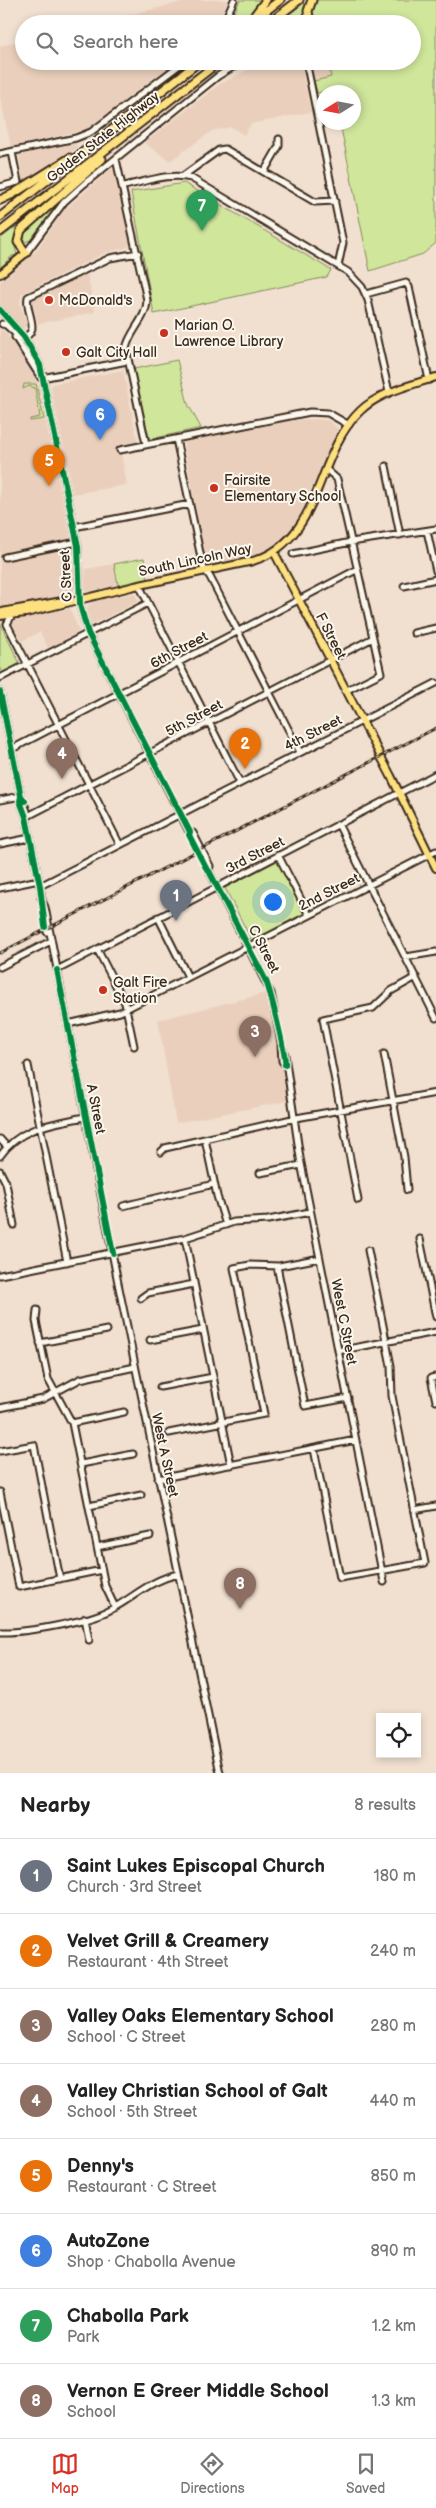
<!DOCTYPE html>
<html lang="en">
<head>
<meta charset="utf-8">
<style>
	body { margin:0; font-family:"Balsamiq Sans",sans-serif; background:#f2f2f2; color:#222 }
	.controls { position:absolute; right:15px; bottom:15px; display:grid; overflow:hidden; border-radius:0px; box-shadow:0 2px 8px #0003 }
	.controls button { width:45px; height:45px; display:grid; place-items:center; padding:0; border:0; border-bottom:1px solid #e0e0e0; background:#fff; color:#222; font:25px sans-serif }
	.compass { position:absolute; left:316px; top:85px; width:45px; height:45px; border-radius:50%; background:#fff; box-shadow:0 2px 8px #0003; rotate:259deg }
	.you { position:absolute; left:272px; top:901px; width:18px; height:18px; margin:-12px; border:4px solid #fff; border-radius:50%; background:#1a73e8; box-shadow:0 0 0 8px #1a73e833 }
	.badge { display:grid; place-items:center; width:32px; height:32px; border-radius:50%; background:#d93025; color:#fff; font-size:16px; font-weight:700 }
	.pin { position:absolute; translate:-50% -41px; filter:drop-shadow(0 1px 2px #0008) }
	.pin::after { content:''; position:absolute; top:26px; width:18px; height:15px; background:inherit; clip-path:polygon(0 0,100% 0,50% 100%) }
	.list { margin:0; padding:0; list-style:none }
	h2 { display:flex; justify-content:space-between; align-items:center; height:65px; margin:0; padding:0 20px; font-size:21px }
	h2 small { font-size:16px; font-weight:400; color:#767676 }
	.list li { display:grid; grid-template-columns:32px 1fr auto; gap:15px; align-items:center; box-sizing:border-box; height:75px; padding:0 20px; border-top:1px solid #e0e0e0 }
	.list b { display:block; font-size:19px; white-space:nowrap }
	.list p { margin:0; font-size:16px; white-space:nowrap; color:#767676 }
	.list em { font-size:16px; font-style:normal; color:#767676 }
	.icon { flex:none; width:28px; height:28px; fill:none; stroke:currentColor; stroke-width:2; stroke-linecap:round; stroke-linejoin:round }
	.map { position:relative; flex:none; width:436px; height:1773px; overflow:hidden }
	.search { position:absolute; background:#fff; box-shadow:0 2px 8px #0003; left:15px; right:15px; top:15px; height:55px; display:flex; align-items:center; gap:12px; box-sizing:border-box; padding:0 18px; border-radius:28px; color:#767676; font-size:19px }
	.sheet { height:665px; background:#fff }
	nav { display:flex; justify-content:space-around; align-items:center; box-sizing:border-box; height:70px; border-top:1px solid #e0e0e0; background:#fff; font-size:14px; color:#767676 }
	nav a { display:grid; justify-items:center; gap:2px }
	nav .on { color:#d93025 }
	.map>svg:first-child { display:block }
</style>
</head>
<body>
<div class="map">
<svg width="436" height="1773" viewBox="0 0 436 1773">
	<rect width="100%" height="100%" fill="#f1e0d0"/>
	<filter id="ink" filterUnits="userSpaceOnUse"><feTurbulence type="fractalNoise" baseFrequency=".02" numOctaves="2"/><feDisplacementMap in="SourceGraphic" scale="10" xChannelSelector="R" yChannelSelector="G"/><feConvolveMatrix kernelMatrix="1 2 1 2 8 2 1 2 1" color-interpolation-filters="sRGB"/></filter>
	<g filter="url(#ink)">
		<path fill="#ead0bc" d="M190 0H228L218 24H91Z
			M24 40V61H180L140 88 129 97V100L89 129 11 147 0 97V46Z
			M286 61H300L311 112 251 124 244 135 231 127 212 131 170 161 144 143 220 84 250 69Z
			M310 61H328L331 77 314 81Z
			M76 143 77 148 23 185 19 155Z
			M111 169 114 171 130 244 128 247 105 253 22 294 20 303 27 325 22 329 0 303V282L35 252 64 210Z
			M87 273 95 312 38 324 32 300Z
			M0 326 25 356 38 385 71 540 74 565V594L71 597 0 610Z
			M123 370 138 443 120 447 127 485 73 494 51 387 53 384Z
			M317 419 330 421 338 429 297 522 284 539 267 552 249 559 212 566 207 564 183 442 286 420Z
			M114 564 118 585 86 592 84 590 86 569Z
			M134 593 139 601 91 625 87 607 93 601Z
			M70 608 79 632 48 648 40 632 22 641 12 624 15 620Z
			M266 993 288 1101 176 1123 158 1020Z"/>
		<path fill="#cfe69b" stroke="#85885c" d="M240 0H262L256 9 239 24H229Z
			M317 0H436V243L423 254 370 271 340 123 354 122V92H334L333 90 317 93 314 81 331 77 328 61H412V24H313L312 14Z
			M304 3 307 7V24L285 23 282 20Z
			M184 183 331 270 327 277 154 314 131 192Z
			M70 192 31 240 24 242 23 234Z
			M17 226 18 229 14 243 17 255 12 256 0 268V239Z
			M177 360 188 404 201 428 151 439 149 438 134 369Z
			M24 384H36L44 419 30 421V419L40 417 35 388 29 386 23 389Z
			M144 558 148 579 118 585 114 564Z
			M0 623 20 664 1 673 0 668Z
			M277 861 304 913 252 941 225 888Z"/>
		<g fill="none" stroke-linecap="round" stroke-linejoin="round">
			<g stroke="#3b2a1e" stroke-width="9">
				<path id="minor" d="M223 24 234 0
					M306 61 343 243 338 266
					M0 154 76 138 91 132 185 61
					M116 159 147 300C147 319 129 331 126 349L146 444
					M264 172 279 146V139
					M183 176 219 150 225 149 315 202 335 201
					M124 186C145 182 170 172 191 178L348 272 362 287 368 300 389 392
					M0 187 18 182 12 152
					M26 253 64 202 84 184 218 76 233 67 251 61
					M366 294 406 283 409 287 429 380
					M0 310 24 337 40 365 78 546 80 605 88 633 271 993 281 1043 285 1055 300 1158 384 1582
					M2 324 6 325 20 338C44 334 24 311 28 297L110 258 138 253
					M15 337 41 378
					M42 378 127 361
					M176 439 203 567 210 577 300 752
					M120 450 310 412 328 413 349 425
					M386 466 400 535
					M327 470 337 479 381 673 345 691
					M74 527 190 504
					M427 531 436 571
					M293 554 351 542 436 529
					M5 557 77 542
					M139 585 240 783
					M404 586 436 579
					M12 615 7 624 120 845
					M414 633 436 628
					M0 678 148 603
					M0 692 21 796 27 811 26 817
					M12 749 358 569
					M21 796 20 801 26 817 40 886 47 932
					M0 800 21 796
					M26 817 373 638
					M338 824 436 1018
					M190 832 193 833 210 866 209 871
					M0 844 30 838
					M278 855 309 915
					M40 886 436 683
					M0 888 39 880
					M41 898 45 907 118 1283 220 1773
					M158 917 188 977
					M97 949 125 1003 134 1046
					M406 957 436 952
					M0 967 51 941
					M57 970 436 774
					M68 1024 120 1012 436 851
					M281 1045 282 1061 285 1065
					M384 1054 404 1157 407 1190
					M28 1065 67 1262
					M0 1139 7 1147
					M205 1139 217 1196 226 1225
					M161 1152 165 1148 296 1118 436 1093
					M0 1156C21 1126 52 1124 85 1117
					M0 1171 6 1183 14 1225
					M260 1173 301 1165
					M358 1200 323 1019 373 1008 391 991 416 977
					M123 1206 214 1184
					M185 1238 231 1465
					M420 1239 436 1317
					M277 1266 305 1406 348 1398
					M0 1275 185 1238 234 1222 268 1220 310 1212
					M141 1298 148 1293 194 1284
					M37 1310 36 1321 48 1379 72 1423 105 1586 115 1607
					M150 1340 203 1330
					M40 1343 107 1330
					M338 1351 436 1332
					M436 1377 431 1378 436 1401
					M160 1387 213 1377
					M0 1408 43 1399 80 1379 135 1367
					M72 1423 124 1412
					M169 1433 264 1414 234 1268 250 1265 279 1266 320 1258
					M314 1449 340 1578 425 1563 392 1396 391 1366 368 1250
					M0 1451 34 1445 60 1579
					M81 1464 133 1454
					M158 1479 356 1440
					M0 1492 19 1587 102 1570
					M89 1506 141 1495
					M414 1510 436 1506
					M97 1547 150 1536
					M85 1618 89 1640
					M0 1632C25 1633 87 1622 110 1610 135 1597 148 1581 178 1574"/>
			</g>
			<g stroke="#3b2a1e" stroke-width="10">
				<path id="major" d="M0 274 26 253
					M274 552 391 776 436 868
					M2 612 68 600
					M0 616 26 613 135 586 253 561C323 539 314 456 360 411 381 391 410 386 436 377"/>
			</g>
			<g stroke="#3b2a1e" stroke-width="11">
				<path id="highway" d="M254 16 266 0
					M249 24 280 0
					M268 24 299 0
					M310 24 308 11 312 0
					M0 200 13 194 70 158
					M0 217 200 61
					M0 232 220 61
					M26 253 18 242 21 230 102 159"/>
			</g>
			<use href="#minor" stroke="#fbf7ec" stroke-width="5"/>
			<use href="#major" stroke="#fde080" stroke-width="6"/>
			<use href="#highway" stroke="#fde080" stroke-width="7"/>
			<g stroke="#3b2a1e" stroke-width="3">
				<path id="rail" d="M0 953 436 728"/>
			</g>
			<use href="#rail" stroke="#fbf7ec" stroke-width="1" stroke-dasharray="4" stroke-linecap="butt"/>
			<g stroke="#fbf7ec" stroke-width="9">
				<path id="cycleway" d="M0 310 24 337 40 365 78 546 80 605 88 633 190 832 189 835 206 868 209 871 266 981C270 990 287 1059 285 1065
					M0 692 21 796 25 801
					M21 796 20 801 26 817 40 886 45 927
					M57 970 113 1253"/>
			</g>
			<use href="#cycleway" stroke="#00873e" stroke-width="6"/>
		</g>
	</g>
	<g fill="#c8321e" stroke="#fbf7ec" stroke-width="2">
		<circle cx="49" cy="300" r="5"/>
		<circle cx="164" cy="333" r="5"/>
		<circle cx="66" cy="352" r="5"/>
		<circle cx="214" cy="488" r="5"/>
		<circle cx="103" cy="990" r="5"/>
	</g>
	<g text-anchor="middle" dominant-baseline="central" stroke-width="4" stroke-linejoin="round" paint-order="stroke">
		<g font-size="14" fill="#3b2a1e" stroke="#fbf7ec">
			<text transform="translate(103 137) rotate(-38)">Golden State Highway</text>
			<text transform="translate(195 560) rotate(-12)">South Lincoln Way</text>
			<text transform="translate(66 576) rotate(-93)">C Street</text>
			<text transform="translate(331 636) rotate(63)">F Street</text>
			<text transform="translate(179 650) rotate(-28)">6th Street</text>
			<text transform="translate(194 718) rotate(-28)">5th Street</text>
			<text transform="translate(313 733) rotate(-27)">4th Street</text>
			<text transform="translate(255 855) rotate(-27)">3rd Street</text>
			<text transform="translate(329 892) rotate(-27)">2nd Street</text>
			<text transform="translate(264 949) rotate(63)">C Street</text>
			<text transform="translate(96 1109) rotate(79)">A Street</text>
			<text transform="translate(344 1322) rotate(79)">West C Street</text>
			<text transform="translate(165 1455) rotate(78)">West A Street</text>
		</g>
		<g font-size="14" fill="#3b2a1e" stroke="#fbf7ec" text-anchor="start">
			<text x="59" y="300">McDonald's</text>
			<text x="174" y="325">Marian O.<tspan x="174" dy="16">Lawrence Library</tspan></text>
			<text x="76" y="352">Galt City Hall</text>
			<text x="224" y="480">Fairsite<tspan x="224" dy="16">Elementary School</tspan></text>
			<text x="113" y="982">Galt Fire<tspan x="113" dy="16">Station</tspan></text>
		</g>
	</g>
</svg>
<div class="controls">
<button><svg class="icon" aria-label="locate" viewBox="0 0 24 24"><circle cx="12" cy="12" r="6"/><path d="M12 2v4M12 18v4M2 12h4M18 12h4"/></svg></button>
</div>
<svg class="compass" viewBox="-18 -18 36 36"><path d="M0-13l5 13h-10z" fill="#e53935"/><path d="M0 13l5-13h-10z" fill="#767676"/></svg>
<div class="you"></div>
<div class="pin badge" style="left:176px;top:921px;background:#6b7280">1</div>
<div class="pin badge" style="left:245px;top:769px;background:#e8710a">2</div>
<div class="pin badge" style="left:255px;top:1057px;background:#8d6e63">3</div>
<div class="pin badge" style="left:62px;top:779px;background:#8d6e63">4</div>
<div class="pin badge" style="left:49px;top:486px;background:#e8710a">5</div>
<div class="pin badge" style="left:100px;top:440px;background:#3f7fe0">6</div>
<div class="pin badge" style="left:202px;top:231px;background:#2e9e5b">7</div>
<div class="pin badge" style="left:240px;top:1609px;background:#8d6e63">8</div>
<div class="search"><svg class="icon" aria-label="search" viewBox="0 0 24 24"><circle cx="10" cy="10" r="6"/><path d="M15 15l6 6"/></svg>Search here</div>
</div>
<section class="sheet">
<h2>Nearby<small>8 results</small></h2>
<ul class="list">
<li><span class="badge" style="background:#6b7280">1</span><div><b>Saint Lukes Episcopal Church</b><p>Church · 3rd Street</p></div><em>180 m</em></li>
<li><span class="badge" style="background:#e8710a">2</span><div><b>Velvet Grill &amp; Creamery</b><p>Restaurant · 4th Street</p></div><em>240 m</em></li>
<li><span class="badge" style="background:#8d6e63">3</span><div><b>Valley Oaks Elementary School</b><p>School · C Street</p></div><em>280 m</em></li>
<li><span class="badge" style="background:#8d6e63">4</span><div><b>Valley Christian School of Galt</b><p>School · 5th Street</p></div><em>440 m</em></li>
<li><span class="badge" style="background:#e8710a">5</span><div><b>Denny's</b><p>Restaurant · C Street</p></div><em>850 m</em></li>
<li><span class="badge" style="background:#3f7fe0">6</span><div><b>AutoZone</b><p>Shop · Chabolla Avenue</p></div><em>890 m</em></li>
<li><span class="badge" style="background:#2e9e5b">7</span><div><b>Chabolla Park</b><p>Park</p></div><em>1.2 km</em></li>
<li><span class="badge" style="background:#8d6e63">8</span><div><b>Vernon E Greer Middle School</b><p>School</p></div><em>1.3 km</em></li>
</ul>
</section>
<nav>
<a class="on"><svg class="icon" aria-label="map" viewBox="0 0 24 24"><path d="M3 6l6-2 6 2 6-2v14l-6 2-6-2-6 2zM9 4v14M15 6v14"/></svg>Map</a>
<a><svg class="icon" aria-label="directions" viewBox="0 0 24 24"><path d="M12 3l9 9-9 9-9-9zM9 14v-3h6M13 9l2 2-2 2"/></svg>Directions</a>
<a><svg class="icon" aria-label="saved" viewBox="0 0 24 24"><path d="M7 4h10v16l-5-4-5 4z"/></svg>Saved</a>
</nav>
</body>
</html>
